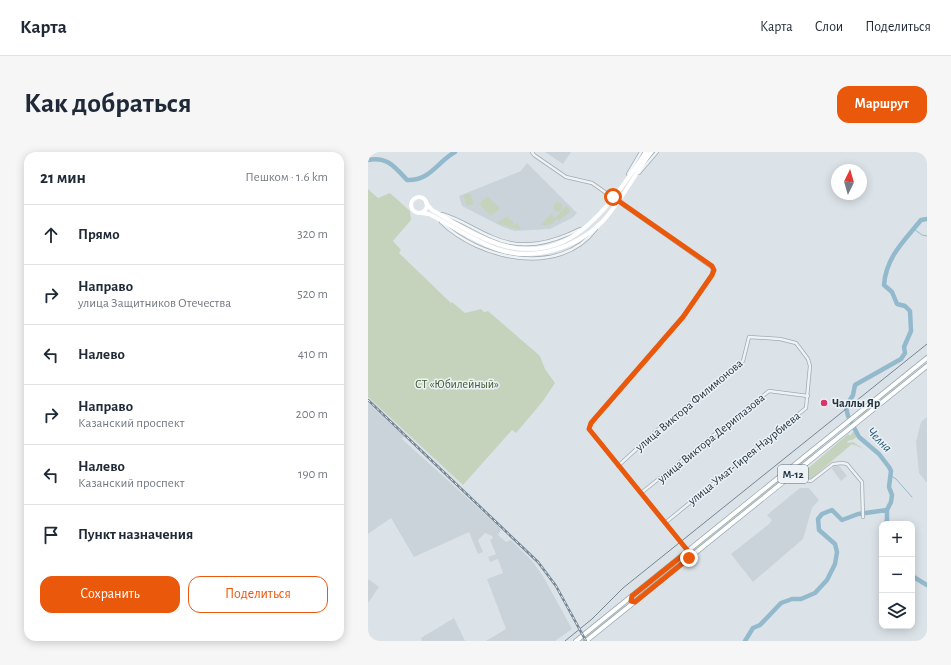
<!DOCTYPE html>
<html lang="ru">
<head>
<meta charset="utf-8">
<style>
	body { margin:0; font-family:"Alegreya Sans",sans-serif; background:#f6f6f7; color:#1f2937 }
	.controls { position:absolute; right:12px; bottom:12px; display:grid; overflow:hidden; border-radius:8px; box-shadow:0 2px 10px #0003 }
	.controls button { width:36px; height:36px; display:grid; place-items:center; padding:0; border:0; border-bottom:1px solid #e0e1e3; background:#fff; color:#1f2937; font:20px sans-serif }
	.compass { position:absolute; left:463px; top:12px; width:36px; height:36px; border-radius:50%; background:#fff; box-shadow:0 2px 10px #0003; rotate:5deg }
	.stop { position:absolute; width:12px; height:12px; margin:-9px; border:3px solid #ea580c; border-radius:50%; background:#fff }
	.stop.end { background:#ea580c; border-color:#fff; box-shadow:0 1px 4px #0008 }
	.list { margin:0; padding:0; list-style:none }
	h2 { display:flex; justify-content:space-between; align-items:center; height:52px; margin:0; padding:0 16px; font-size:17px }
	h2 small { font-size:13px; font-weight:400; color:#747a83 }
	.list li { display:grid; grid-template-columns:26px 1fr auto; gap:12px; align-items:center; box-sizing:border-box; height:60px; padding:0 16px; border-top:1px solid #e0e1e3 }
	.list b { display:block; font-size:15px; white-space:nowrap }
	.list p { margin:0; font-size:13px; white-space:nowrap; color:#747a83 }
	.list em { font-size:13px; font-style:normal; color:#747a83 }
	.actions { display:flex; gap:8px; padding:12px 16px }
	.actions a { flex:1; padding:9px 0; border:1px solid #ea580c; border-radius:12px; text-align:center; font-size:14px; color:#ea580c }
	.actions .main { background:#ea580c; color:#fff }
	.icon { flex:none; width:22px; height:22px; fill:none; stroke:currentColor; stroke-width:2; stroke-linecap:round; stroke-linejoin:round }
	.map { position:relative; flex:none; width:559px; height:489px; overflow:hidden; border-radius:12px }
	header { display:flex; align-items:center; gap:24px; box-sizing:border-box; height:56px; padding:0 20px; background:#fff; border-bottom:1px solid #e0e1e3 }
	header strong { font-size:19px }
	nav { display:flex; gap:22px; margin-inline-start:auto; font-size:14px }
	.intro { display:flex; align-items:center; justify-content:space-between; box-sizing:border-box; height:96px; padding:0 24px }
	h1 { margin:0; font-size:28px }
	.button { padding:10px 18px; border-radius:12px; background:#ea580c; color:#fff; font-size:14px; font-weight:700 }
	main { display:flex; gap:24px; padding:0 24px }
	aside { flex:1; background:#fff; border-radius:12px; box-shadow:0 2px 10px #0003 }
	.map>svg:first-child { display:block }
</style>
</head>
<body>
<header>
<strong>Карта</strong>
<nav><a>Карта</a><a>Слои</a><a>Поделиться</a></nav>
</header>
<div class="intro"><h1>Как добраться</h1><a class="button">Маршрут</a></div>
<main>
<aside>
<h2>21 мин<small>Пешком · 1.6 km</small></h2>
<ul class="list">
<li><svg class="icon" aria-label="ahead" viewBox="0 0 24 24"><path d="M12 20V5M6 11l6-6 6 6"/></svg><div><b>Прямо</b></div><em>320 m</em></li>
<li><svg class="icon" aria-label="right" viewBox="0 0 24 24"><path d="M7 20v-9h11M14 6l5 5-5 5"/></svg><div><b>Направо</b><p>улица Защитников Отечества</p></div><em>520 m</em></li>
<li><svg class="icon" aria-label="left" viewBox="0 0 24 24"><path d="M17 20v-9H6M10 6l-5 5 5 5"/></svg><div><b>Налево</b></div><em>410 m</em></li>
<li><svg class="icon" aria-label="right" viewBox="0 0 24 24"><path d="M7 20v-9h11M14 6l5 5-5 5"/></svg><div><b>Направо</b><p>Казанский проспект</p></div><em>200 m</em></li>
<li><svg class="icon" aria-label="left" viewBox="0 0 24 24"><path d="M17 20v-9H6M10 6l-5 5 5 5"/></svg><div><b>Налево</b><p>Казанский проспект</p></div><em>190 m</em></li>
<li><svg class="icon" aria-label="arrive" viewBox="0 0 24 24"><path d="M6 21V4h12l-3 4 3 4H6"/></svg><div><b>Пункт назначения</b></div></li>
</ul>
<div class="actions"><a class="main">Сохранить</a><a>Поделиться</a></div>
</aside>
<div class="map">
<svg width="559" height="489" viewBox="0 0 559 489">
	<rect width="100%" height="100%" fill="#dce3e8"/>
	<path fill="#cad3da" d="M177 0H203L195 12Z
		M159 11 209 61 204 66 182 77 146 79 135 75 94 54 91 44 153 19Z
		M0 251 36 284 34 287 128 372 133 378 130 383 138 390 143 388 164 409 175 424 204 477 187 489H118L138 477 119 427 135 421 130 407 122 410 120 405 128 402 122 388 125 386 124 384 117 381 110 388 115 400 110 402 101 380 46 405 23 366 0 382Z
		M559 265V331L551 321 548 290 553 270Z
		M466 314H471L479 324 473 329 464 317Z
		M432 336H441L451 348 444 356 435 387 385 430 363 402 401 372 404 368 399 363Z
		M0 427 11 435 0 451Z
		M86 466 97 489H54L53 486Z"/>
	<path fill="#c6d3bc" d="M0 37 10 46 22 41 42 59 43 68 25 89 33 98 31 101 83 151 84 150 97 161 113 157 116 160 120 159 172 204 177 217 187 231 175 249 148 281 144 278 95 333 0 245Z
		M102 41 106 52 99 54 95 43Z
		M119 44 132 56 123 64 111 52Z
		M185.5 55a4.5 4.5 0 1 1 9 0a4.5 4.5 0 1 1-9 0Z
		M198 54 203 59 191 69 189 67 184 72 176 74 173 72 183 62 187 66Z
		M139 64 146 71 144 74 149 71 153 76 151 78 129 71Z
		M559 209 492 265 491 264Z
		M486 279 489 284 486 287 480 289 479 291 485 290 496 297 484 292 444 326 438 328 430 325 480 282 482 284Z
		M462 287 443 304 264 449 277 437Z
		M257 453 258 454 215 489H212Z"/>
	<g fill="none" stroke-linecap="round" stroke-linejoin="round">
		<path stroke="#93b9cd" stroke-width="1" d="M546 77 554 83 559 84
			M522 323 528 327 544 345"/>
		<path stroke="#93b9cd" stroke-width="4.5" d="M0 8C19 4 27 15 39 28 62 29 69 10 87 0
			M517 372 519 368V358
			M544 424 559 433
			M377 489 385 476 392 473 413 451 424 447H433L447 441 459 428 467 412 469 400 467 392 451 378 450 367 454 362 464 358 474 368 490 362 519 358 523 350 524 343 521 335 523 319 521 315 511 302 491 285 480 264 478 255 485 243 487 233 533 207 537 201 536 195 543 179 542 159 537 154 529 152 524 140 516 133C518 105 536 89 553 68L559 67"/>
		<g stroke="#a1abb2" stroke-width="4">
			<path id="minor" d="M164 0 166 3 198 25 224 31 345 116 344 123 315 165 223 271 221 277 320 399
				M271 21 289 0
				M260 22 273 0
				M74 62C92 67 107 78 124 85 154 99 184 91 212 77
				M73 70C111 107 191 126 228 77
				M250 314 287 280 375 209 381 185 412 187 428 191 440 207 442 214 438 256 297 371
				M421 325 443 329 465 312 474 311 479 312 494 330 495 365
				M273 341 401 239 440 244"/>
		</g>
		<g stroke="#9aaab5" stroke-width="5.5">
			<path id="primary" d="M208 489 559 206
				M218 489 559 214"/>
		</g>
		<use href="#minor" stroke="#eff3f6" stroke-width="2.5"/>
		<path stroke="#fff" stroke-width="4" d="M43 53a8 8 0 1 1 16 0a8 8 0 1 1-16 0Z
			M58 51 64 58C87 71 111 87 137 94 207 112 244 49 278 0
			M53 61 61 62C85 74 107 90 132 98 167 109 208 96 234 70 253 50 266 23 283 0"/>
		<use href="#primary" stroke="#fff" stroke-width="4"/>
		<path stroke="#748593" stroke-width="1" d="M197 489 224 467 255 436 559 192"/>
		<g stroke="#748593" stroke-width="2.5">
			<path id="rail" d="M0 248 170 410 188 434 218 489"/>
		</g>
		<use href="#rail" stroke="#ecf2f6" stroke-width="1" stroke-dasharray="3" stroke-linecap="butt"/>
	</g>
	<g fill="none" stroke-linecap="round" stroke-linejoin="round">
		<path stroke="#ea580c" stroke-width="5" d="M245 45 344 114 346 118 344 123 315 165 223 271 221 277 320 399 264 444 263 449 267 450 321 406"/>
	</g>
	<circle fill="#dc3269" stroke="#ecf2f6" stroke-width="1.5" cx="456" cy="251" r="4"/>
	<g text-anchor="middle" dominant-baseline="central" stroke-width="3" stroke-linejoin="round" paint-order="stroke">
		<rect fill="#ecf2f6" stroke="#606c77" stroke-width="1" x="410" y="313" width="30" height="18" rx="3"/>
		<g font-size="11" font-weight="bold" fill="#243340">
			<text x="425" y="322">М-12</text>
		</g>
		<g font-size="12" fill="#405d30" stroke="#ecf2f6">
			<text x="89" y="232">СТ «Юбилейный»</text>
		</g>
		<g font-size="12" font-weight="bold" fill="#243340" stroke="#ecf2f6" text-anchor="start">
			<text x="464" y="251">Чаллы Яр</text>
		</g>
		<g font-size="12" fill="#243340" stroke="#ecf2f6">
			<text transform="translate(321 253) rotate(-40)">улица Виктора Филимонова</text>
			<text transform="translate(343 286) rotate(-39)">улица Виктора Дериглазова</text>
			<text transform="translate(376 306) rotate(-39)">улица Умат-Гирея Наурбиева</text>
		</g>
		<g font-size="13" font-style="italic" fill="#2a5b78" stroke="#ecf2f6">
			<text transform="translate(511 288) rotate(46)">Челна</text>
		</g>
	</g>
</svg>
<div class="controls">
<button>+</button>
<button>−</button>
<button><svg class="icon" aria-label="layers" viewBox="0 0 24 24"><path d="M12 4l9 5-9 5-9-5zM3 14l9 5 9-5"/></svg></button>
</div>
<svg class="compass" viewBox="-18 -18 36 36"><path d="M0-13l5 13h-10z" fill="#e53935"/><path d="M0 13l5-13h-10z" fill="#747a83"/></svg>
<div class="stop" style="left:245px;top:45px"></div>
<div class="stop end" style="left:321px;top:406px"></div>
</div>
</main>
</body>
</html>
